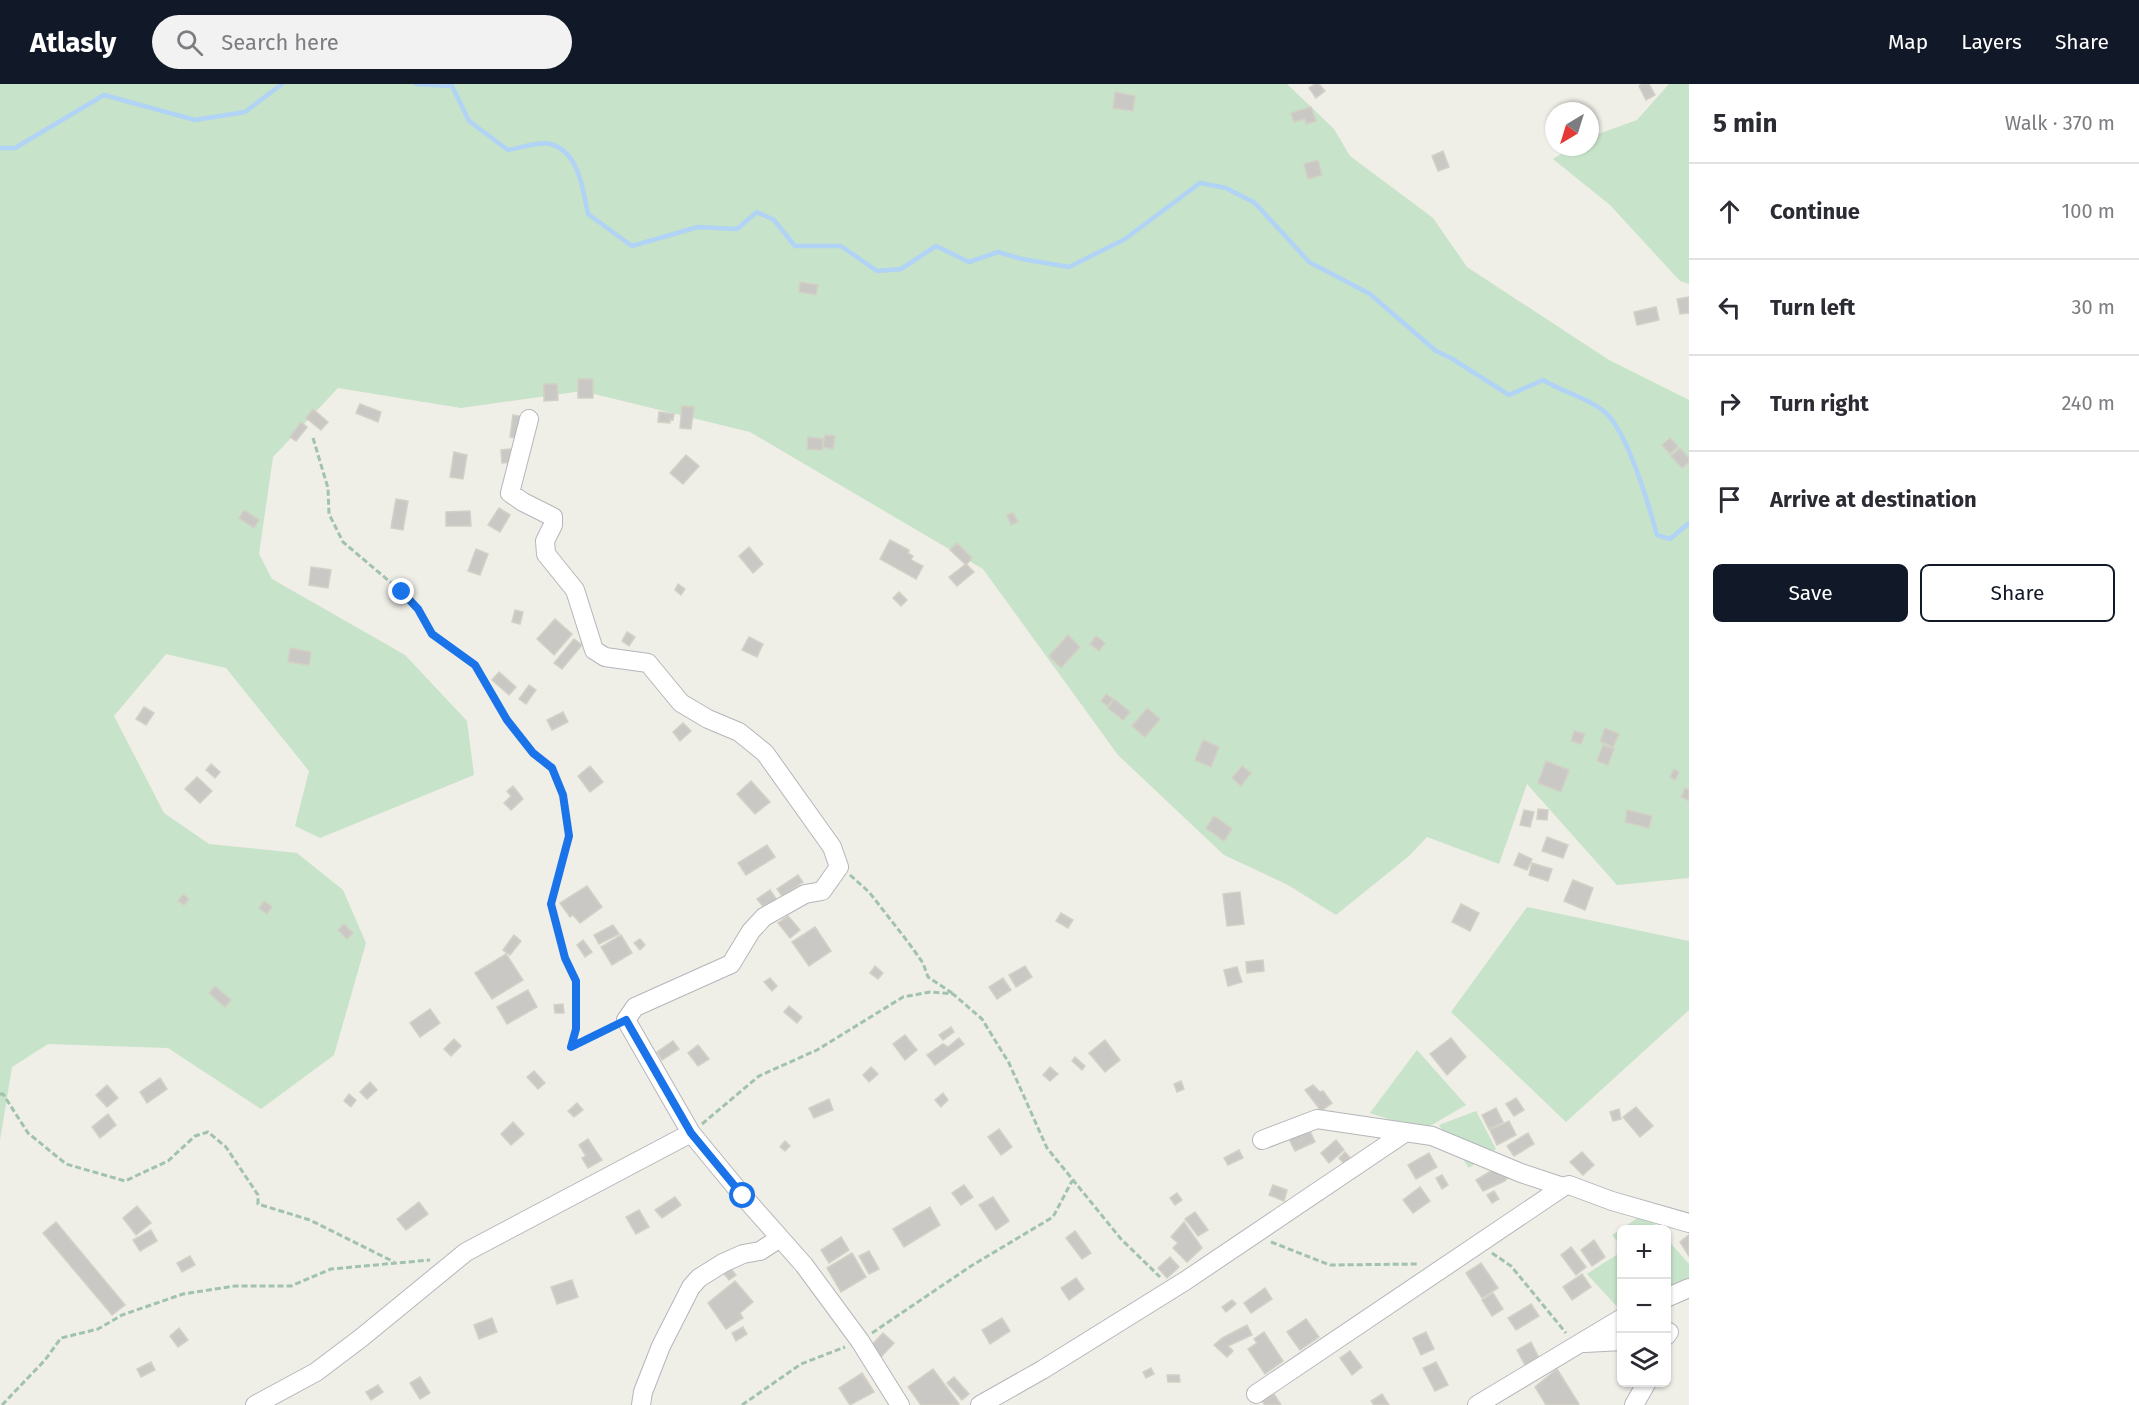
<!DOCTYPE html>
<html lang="en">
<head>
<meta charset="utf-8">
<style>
	body { margin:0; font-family:"Fira Sans",sans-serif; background:#f2f2f3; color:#2b2b33 }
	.controls { position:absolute; right:18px; bottom:18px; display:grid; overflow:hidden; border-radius:9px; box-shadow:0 2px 4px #0004 }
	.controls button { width:54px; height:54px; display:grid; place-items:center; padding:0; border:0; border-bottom:2px solid #e1e1e2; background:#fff; color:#2b2b33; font:30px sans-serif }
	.compass { position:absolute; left:1545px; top:18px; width:54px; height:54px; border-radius:50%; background:#fff; box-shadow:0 2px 4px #0004; rotate:218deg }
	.stop { position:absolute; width:18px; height:18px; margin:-14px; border:4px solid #1a73e8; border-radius:50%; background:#fff }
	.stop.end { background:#1a73e8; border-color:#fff; box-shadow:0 2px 6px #0008 }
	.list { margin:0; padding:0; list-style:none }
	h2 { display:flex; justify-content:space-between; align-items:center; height:78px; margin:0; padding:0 24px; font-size:26px }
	h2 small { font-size:20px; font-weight:400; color:#7c7c81 }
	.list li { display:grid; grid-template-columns:39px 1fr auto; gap:18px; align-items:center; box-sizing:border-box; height:96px; padding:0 24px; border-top:2px solid #e1e1e2 }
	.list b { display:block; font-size:22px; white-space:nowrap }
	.list em { font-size:20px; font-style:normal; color:#7c7c81 }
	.actions { display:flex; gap:12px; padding:18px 24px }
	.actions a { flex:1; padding:14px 0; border:2px solid #111827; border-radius:9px; text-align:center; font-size:21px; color:#111827 }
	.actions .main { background:#111827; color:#fff }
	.icon { flex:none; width:33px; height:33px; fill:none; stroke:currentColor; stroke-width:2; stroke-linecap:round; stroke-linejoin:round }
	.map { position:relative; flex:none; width:1689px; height:1321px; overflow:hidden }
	header { display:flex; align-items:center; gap:36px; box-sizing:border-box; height:84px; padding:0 30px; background:#111827; color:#fff }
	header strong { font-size:28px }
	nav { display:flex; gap:33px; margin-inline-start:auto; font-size:21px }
	.search { width:420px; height:54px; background:#f2f2f3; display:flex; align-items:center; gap:15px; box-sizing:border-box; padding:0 21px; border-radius:33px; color:#7c7c81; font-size:22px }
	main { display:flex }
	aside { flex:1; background:#fff }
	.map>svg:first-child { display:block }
</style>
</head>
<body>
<header>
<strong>Atlasly</strong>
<div class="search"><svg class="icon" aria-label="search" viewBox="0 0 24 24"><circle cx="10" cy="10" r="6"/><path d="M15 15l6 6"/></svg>Search here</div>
<nav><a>Map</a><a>Layers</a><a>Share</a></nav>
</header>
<main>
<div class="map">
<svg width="1689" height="1321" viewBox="0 0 1689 1321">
	<rect width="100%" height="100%" fill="#efeee7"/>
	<path fill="#c7e3c9" d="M0 0H1287L1334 45 1350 72 1433 134 1467 183 1609 276 1689 316V794L1617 801 1527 700 1499 780 1427 753 1409 772 1336 831 1288 801 1224 771 1118 671 983 485 750 348 582 307 461 324 338 304 273 373 259 470 272 495 405 571 467 637 474 691 320 754 295 742 309 687 226 584 166 570 114 632 164 729 209 760 297 769 343 806 366 859 334 971 261 1025 168 964 48 960 12 983 0 1056Z
		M1669 0H1689V200L1680 197 1610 121 1553 75 1572 63H1590V53L1637 36Z
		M1527 823 1689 857V926L1566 1038 1451 928Z
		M1417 966 1466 1021 1423 1046 1370 1029Z
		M1476 1027 1496 1065 1469 1084 1439 1041Z
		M1645 1129 1659 1145 1622 1146 1621 1162 1612 1151Z
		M1666 1154 1689 1180V1200L1666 1210Z
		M1621 1168V1227L1587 1190Z"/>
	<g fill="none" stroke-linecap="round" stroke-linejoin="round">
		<path stroke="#b1d3f5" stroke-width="4.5" d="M416 0 452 2 469 37 508 66C520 64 539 57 550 60 579 67 583 106 588 130L632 162 698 143 737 145 757 128 774 136 795 162H841L877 187 901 185 936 162 969 178 998 168 1022 175 1069 183 1125 155 1200 99 1226 104 1255 119 1309 178 1370 210 1436 267 1451 274 1509 311 1543 296C1561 307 1584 313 1601 325 1626 341 1649 422 1657 451L1670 455 1689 439
			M0 64H15L104 11 195 36 245 28 282 0"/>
	</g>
	<path fill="#cac8c4" stroke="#d3d0c6" stroke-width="1.5" d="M1315 0H1319L1325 7 1316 14 1309 4Z
		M1642 0H1649L1655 11 1646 16 1639 2Z
		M1115 8 1135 12 1133 27 1113 24Z
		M1311 23 1316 37 1306 40 1305 35 1294 38 1291 29Z
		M1443 67 1449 83 1438 87 1432 72Z
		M1318 76 1322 91 1308 95 1304 80Z
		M800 198 818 201 816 211 799 208Z
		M1689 213V229L1680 230 1677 215Z
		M1656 223 1659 236 1637 241 1634 228Z
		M578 295H593V314H578Z
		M544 300H557L558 316 544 317Z
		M360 320 381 328 378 338 356 329Z
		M682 322 694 323 691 345 680 344Z
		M313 325 328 338 321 346 306 334Z
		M659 328 674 330 673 336 670 335V339L658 338Z
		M513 331 525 333 522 355 510 353Z
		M301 338 307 343 296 357 290 353Z
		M825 351 835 352 833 365 823 363Z
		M808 353 823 355 822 366 807 365Z
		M1670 354 1678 362 1670 370 1662 361Z
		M1680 364 1689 374V378L1682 384 1671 372Z
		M511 365 512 378 502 379 501 366Z
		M454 368 467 371 463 395 450 393Z
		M686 371 699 382 683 400 670 389Z
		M396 415 408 417 403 446 391 444Z
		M499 424 510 431 500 448 488 441Z
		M244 426 259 436 254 444 239 434Z
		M470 427 471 442H446V428Z
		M1013 429 1018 438 1011 441 1007 431Z
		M890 456 909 466 908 469 913 472 911 476 923 482 916 495 880 475Z
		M957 459 972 474 966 481 950 466Z
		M749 463 763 480 753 489 739 472Z
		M476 465 488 470 480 491 468 487Z
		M966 480 974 488 957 502 949 493Z
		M311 483 331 486 328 504 309 501Z
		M678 500 685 505 681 511 675 506Z
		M899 508 907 516 901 522 893 514Z
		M515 526 523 528 520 540 512 538Z
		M555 535 572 550 554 571 537 555Z
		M627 548 635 553 629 562 622 557Z
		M1068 551 1080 563 1061 584 1049 572Z
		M1096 552 1105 559 1099 567 1090 560Z
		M749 553 763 560 757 573 742 566Z
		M574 555 582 561 562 585 554 579Z
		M290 564 311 568 309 581 288 578Z
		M499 588 516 603 509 611 492 596Z
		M529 601 536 606 526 620 519 615Z
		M1106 610 1113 615 1108 622 1101 617Z
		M1114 615 1130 628 1123 636 1108 624Z
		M144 623 154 629 146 641 136 635Z
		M1147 624 1160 635 1145 653 1132 642Z
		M563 628 568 638 552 646 547 636Z
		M683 639 691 647 680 657 673 648Z
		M1605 644 1619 650 1613 663 1600 657Z
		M1574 647 1585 650 1581 660 1571 657Z
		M1203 656 1219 663 1211 683 1195 676Z
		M1603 661 1614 665 1608 681 1597 677Z
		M1546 677 1569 686 1561 708 1538 699Z
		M211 680 220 688 215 694 206 686Z
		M590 682 603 698 590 708 578 692Z
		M1242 682 1251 689 1241 702 1232 694Z
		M1674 685 1679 688 1675 696 1670 693Z
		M197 693 212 707 200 719 185 705Z
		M751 697 770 718 755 730 737 710Z
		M513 702 523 715 511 726 504 719 511 712 507 707Z
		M1685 704 1689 706V717L1681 713Z
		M1538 725 1548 726 1547 736 1537 735Z
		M1524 726 1534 728 1530 743 1520 741Z
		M1627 726 1652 732 1649 744 1625 738Z
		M1214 732 1232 745 1224 757 1206 744Z
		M1547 753 1568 761 1563 774 1542 767Z
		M767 761 775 773 746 791 738 779Z
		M1519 769 1532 775 1527 786 1514 781Z
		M1532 779 1552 785 1548 797 1529 791Z
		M798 791 803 798 782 812 777 805Z
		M1573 796 1593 804 1585 826 1564 817Z
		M587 802 602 823 580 839 573 831 570 833 560 819Z
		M770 806 777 816 765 825 757 815Z
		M1240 808 1244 840 1227 842 1223 810Z
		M183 810 189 815 184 821 178 817Z
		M264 817 272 823 267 830 259 824Z
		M1461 820 1479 829 1470 847 1452 838Z
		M1061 829 1073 836 1068 844 1056 837Z
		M788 832 800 846 790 854 778 839Z
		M344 840 353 849 347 855 338 846Z
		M613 841 619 850 599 860 594 851Z
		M815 843 831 867 809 882 792 858Z
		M514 851 521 857 510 871 503 866Z
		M621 851 632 869 612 881 601 863Z
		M640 855 645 861 640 866 634 859Z
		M583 856 592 868 585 873 577 861Z
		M506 870 523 896 492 915 475 889Z
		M1263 876 1264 887 1247 889 1246 878Z
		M875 882 883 889 878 895 870 889Z
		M1025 882 1032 893 1016 903 1009 891Z
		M1237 883 1242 898 1228 902 1224 886Z
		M770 894 777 902 772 907 764 898Z
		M1003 894 1011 906 997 915 989 903Z
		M215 902 231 916 225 923 209 909Z
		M528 906 537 923 507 940 497 923Z
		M563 920 564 929H555L554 921Z
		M789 922 802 933 797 939 784 928Z
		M430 925 440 939 420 953 410 939Z
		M951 943 954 948 943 956 939 951Z
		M905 951 917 966 905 976 893 960Z
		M959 954 964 960 935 981 927 971 943 960 948 963Z
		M1451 954 1466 973 1447 991 1430 970Z
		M454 955 461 962 451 972 444 965Z
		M1105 956 1120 976 1105 988 1089 969Z
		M673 957 679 965 662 976 657 968Z
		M698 961 709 975 698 982 688 969Z
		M1075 973 1085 982 1082 986 1072 977Z
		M871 983 878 990 869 998 863 991Z
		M1050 983 1058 990 1050 997 1043 991Z
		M534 987 545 999 538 1005 527 993Z
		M160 994 167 1005 147 1019 140 1008Z
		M1181 997 1184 1005 1177 1008 1174 1000Z
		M370 998 377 1006 367 1015 360 1008Z
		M107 1001 118 1014 107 1023 96 1011Z
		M1313 1001 1320 1008 1323 1007 1332 1019 1321 1027 1305 1006Z
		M943 1009 948 1016 941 1023 935 1016Z
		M349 1010 356 1016 351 1023 344 1017Z
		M1516 1014 1524 1026 1514 1032 1506 1020Z
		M829 1015 833 1026 814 1034 809 1024Z
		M577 1019 583 1026 574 1033 568 1027Z
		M1636 1023 1653 1042 1640 1053 1623 1033Z
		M1496 1024 1503 1038 1489 1045 1482 1031Z
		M1619 1025 1621 1035 1613 1037 1610 1028Z
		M108 1030 116 1041 100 1054 92 1043Z
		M1509 1037 1516 1051 1497 1061 1490 1046Z
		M513 1038 524 1050 511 1061 501 1050Z
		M1308 1043 1315 1058 1295 1067 1288 1053Z
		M999 1045 1012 1063 1001 1071 988 1053Z
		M1528 1049 1534 1060 1514 1072 1507 1062Z
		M588 1055 602 1076 588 1084 582 1074 586 1072 579 1061Z
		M1336 1056 1344 1066 1329 1079 1321 1069Z
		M785 1057 790 1062 785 1067 780 1063Z
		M1239 1066 1243 1074 1228 1081 1224 1074Z
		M1345 1068 1352 1076 1346 1082 1339 1074Z
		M1582 1068 1594 1081 1583 1091 1570 1078Z
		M1429 1069 1437 1083 1416 1095 1408 1081Z
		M1501 1081 1508 1093 1505 1097 1483 1107 1476 1096Z
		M1442 1091 1448 1101 1442 1105 1436 1094Z
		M964 1101 973 1113 961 1121 952 1109Z
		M1273 1101 1287 1106 1284 1117 1269 1111Z
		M1420 1103 1430 1117 1413 1129 1403 1116Z
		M1494 1107 1499 1115 1492 1119 1487 1111Z
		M1177 1109 1182 1116 1175 1121 1170 1114Z
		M675 1113 681 1121 662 1134 655 1126Z
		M993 1113 1009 1137 996 1146 979 1121Z
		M419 1118 428 1130 406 1146 397 1135Z
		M137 1122 151 1139 136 1151 123 1134Z
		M930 1123 940 1141 904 1163 893 1145Z
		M639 1126 649 1143 636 1150 626 1133Z
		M1195 1128 1208 1146 1198 1152 1185 1135Z
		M56 1138 125 1221 112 1231 43 1149Z
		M1184 1138 1202 1164 1187 1178 1173 1164 1178 1159 1171 1153Z
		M151 1146 157 1157 140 1167 133 1156Z
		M1075 1147 1091 1169 1082 1175 1066 1154Z
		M1689 1151V1172L1680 1158Z
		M841 1153 849 1166 829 1179 821 1166Z
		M1594 1156 1605 1173 1592 1182 1581 1166Z
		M1571 1163 1586 1183 1576 1191 1561 1171Z
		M869 1167 879 1185 869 1190 859 1172Z
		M852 1169 866 1193 841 1208 827 1184Z
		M190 1172 195 1181 182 1188 177 1179Z
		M1170 1173 1179 1183 1167 1194 1158 1184Z
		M1481 1179 1498 1204 1482 1214 1466 1189Z
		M731 1185 736 1191 729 1196 724 1190Z
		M1582 1190 1591 1203 1572 1216 1563 1203Z
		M1076 1194 1084 1205 1069 1216 1061 1204Z
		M572 1196 578 1213 557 1220 551 1203Z
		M735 1197 753 1218 740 1229 743 1234 726 1245 708 1219Z
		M1265 1204 1272 1215 1251 1229 1244 1219Z
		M1493 1209 1503 1225 1492 1232 1482 1216Z
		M1232 1216 1236 1220 1226 1228 1222 1223Z
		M1531 1220 1539 1232 1516 1246 1508 1234Z
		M492 1234 497 1248 479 1255 474 1241Z
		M1002 1234 1010 1247 990 1260 982 1246Z
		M1306 1235 1319 1253 1300 1266 1287 1248Z
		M1247 1241 1252 1251 1228 1262 1233 1267 1227 1273 1214 1261 1222 1254Z
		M743 1243 747 1250 736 1257 732 1249Z
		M179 1244 188 1256 178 1263 170 1252Z
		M1264 1248 1283 1277 1265 1290 1248 1265 1257 1259 1254 1255Z
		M1426 1248 1434 1265 1421 1271 1413 1254Z
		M883 1249 894 1259 881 1273 870 1263Z
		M1531 1258 1539 1274 1525 1281 1517 1266Z
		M1350 1267 1362 1283 1352 1291 1340 1274Z
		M151 1278 155 1286 141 1293 137 1285Z
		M1436 1278 1448 1301 1435 1307 1423 1284Z
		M1151 1284 1154 1290 1146 1294 1143 1288Z
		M933 1285 959 1320 958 1321H921L908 1303Z
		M1557 1285 1579 1320 1577 1321H1546L1535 1303Z
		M862 1289 874 1308 850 1321 839 1304Z
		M1167 1291H1179L1180 1298H1168Z
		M420 1293 430 1309 420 1315 410 1299Z
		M954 1293 969 1310 962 1316 947 1299Z
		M378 1301 383 1308 371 1316 366 1308Z
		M1274 1310 1281 1321H1265L1262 1317Z
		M1382 1310 1389 1321H1374L1371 1317Z"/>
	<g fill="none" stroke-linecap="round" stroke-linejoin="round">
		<g stroke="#b4b6ba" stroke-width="20">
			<path id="minor" d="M691 1049 743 1112 804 1181 860 1257 900 1321
				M1262 1056 1317 1035 1432 1052 1521 1089 1563 1103 1569 1101 1612 1117 1689 1139
				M1666 1214 1689 1204
				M1666 1248H1669L1666 1252
				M1585 1259 1622 1257
				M1256 1310 1563 1103
				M255 1321 316 1288 361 1254 466 1168 691 1049 626 936 635 923 731 880 751 847 764 833 805 810 822 807 839 783 832 763 765 669 739 648 708 635 681 619 648 579 605 573 594 566 575 506 546 470 545 457 553 441V433L523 418 510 409 529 335
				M641 1321 643 1308 661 1262 691 1203 699 1194 723 1179 743 1170 760 1167 780 1154
				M980 1321 1042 1286 1185 1197 1406 1048
				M1477 1321 1622 1234
				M1634 1321 1647 1298"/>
		</g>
		<path stroke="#a1c3ad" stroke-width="3" stroke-dasharray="6 3" stroke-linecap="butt" d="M313 354 328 404 329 430 343 458 402 508 418 525 432 550 475 581 507 636 533 669 552 684 563 710 569 752 551 820 565 874 576 897V945L571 963 612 942
			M850 791 869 808 908 858 923 879 928 893 952 909
			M0 1010H3L28 1049 66 1080 125 1097 168 1077 195 1052 208 1048 226 1063 258 1111V1120L310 1136 394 1178
			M702 1040 759 992 817 966 903 913 930 908 953 910 982 935 1009 979 1047 1064 1121 1155 1160 1193
			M1271 1158 1330 1181 1419 1180
			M1492 1169 1511 1182 1566 1249
			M872 1249 971 1182 1053 1133 1072 1097
			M2 1321 45 1276 61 1254 98 1245 122 1231 183 1210 235 1202H291L331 1185 430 1176
			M742 1321 801 1280 845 1263"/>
		<use href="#minor" stroke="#fff" stroke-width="18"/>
	</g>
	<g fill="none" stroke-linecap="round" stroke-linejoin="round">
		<path stroke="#1a73e8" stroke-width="8" d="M402 508 418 525 432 550 475 581 507 636 533 669 552 684 563 711 569 752 551 820 565 874 576 897V945L571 963 626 936 691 1049 743 1112"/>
	</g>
</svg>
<div class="controls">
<button>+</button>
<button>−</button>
<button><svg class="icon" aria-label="layers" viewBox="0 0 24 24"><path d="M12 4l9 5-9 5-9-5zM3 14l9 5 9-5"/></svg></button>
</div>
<svg class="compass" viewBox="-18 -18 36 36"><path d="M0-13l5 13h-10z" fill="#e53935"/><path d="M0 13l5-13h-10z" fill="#7c7c81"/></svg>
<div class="stop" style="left:743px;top:1112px"></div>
<div class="stop end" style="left:402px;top:508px"></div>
</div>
<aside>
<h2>5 min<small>Walk · 370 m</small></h2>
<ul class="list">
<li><svg class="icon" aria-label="ahead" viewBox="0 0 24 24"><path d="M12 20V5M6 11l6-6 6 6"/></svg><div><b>Continue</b></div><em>100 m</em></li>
<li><svg class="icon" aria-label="left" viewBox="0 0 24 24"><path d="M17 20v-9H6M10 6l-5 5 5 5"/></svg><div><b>Turn left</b></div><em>30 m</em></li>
<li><svg class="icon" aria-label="right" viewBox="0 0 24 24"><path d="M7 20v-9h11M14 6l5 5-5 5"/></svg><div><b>Turn right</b></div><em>240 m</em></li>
<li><svg class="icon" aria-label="arrive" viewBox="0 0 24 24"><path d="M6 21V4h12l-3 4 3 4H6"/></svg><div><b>Arrive at destination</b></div></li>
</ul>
<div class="actions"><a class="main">Save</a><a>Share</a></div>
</aside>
</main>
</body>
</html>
